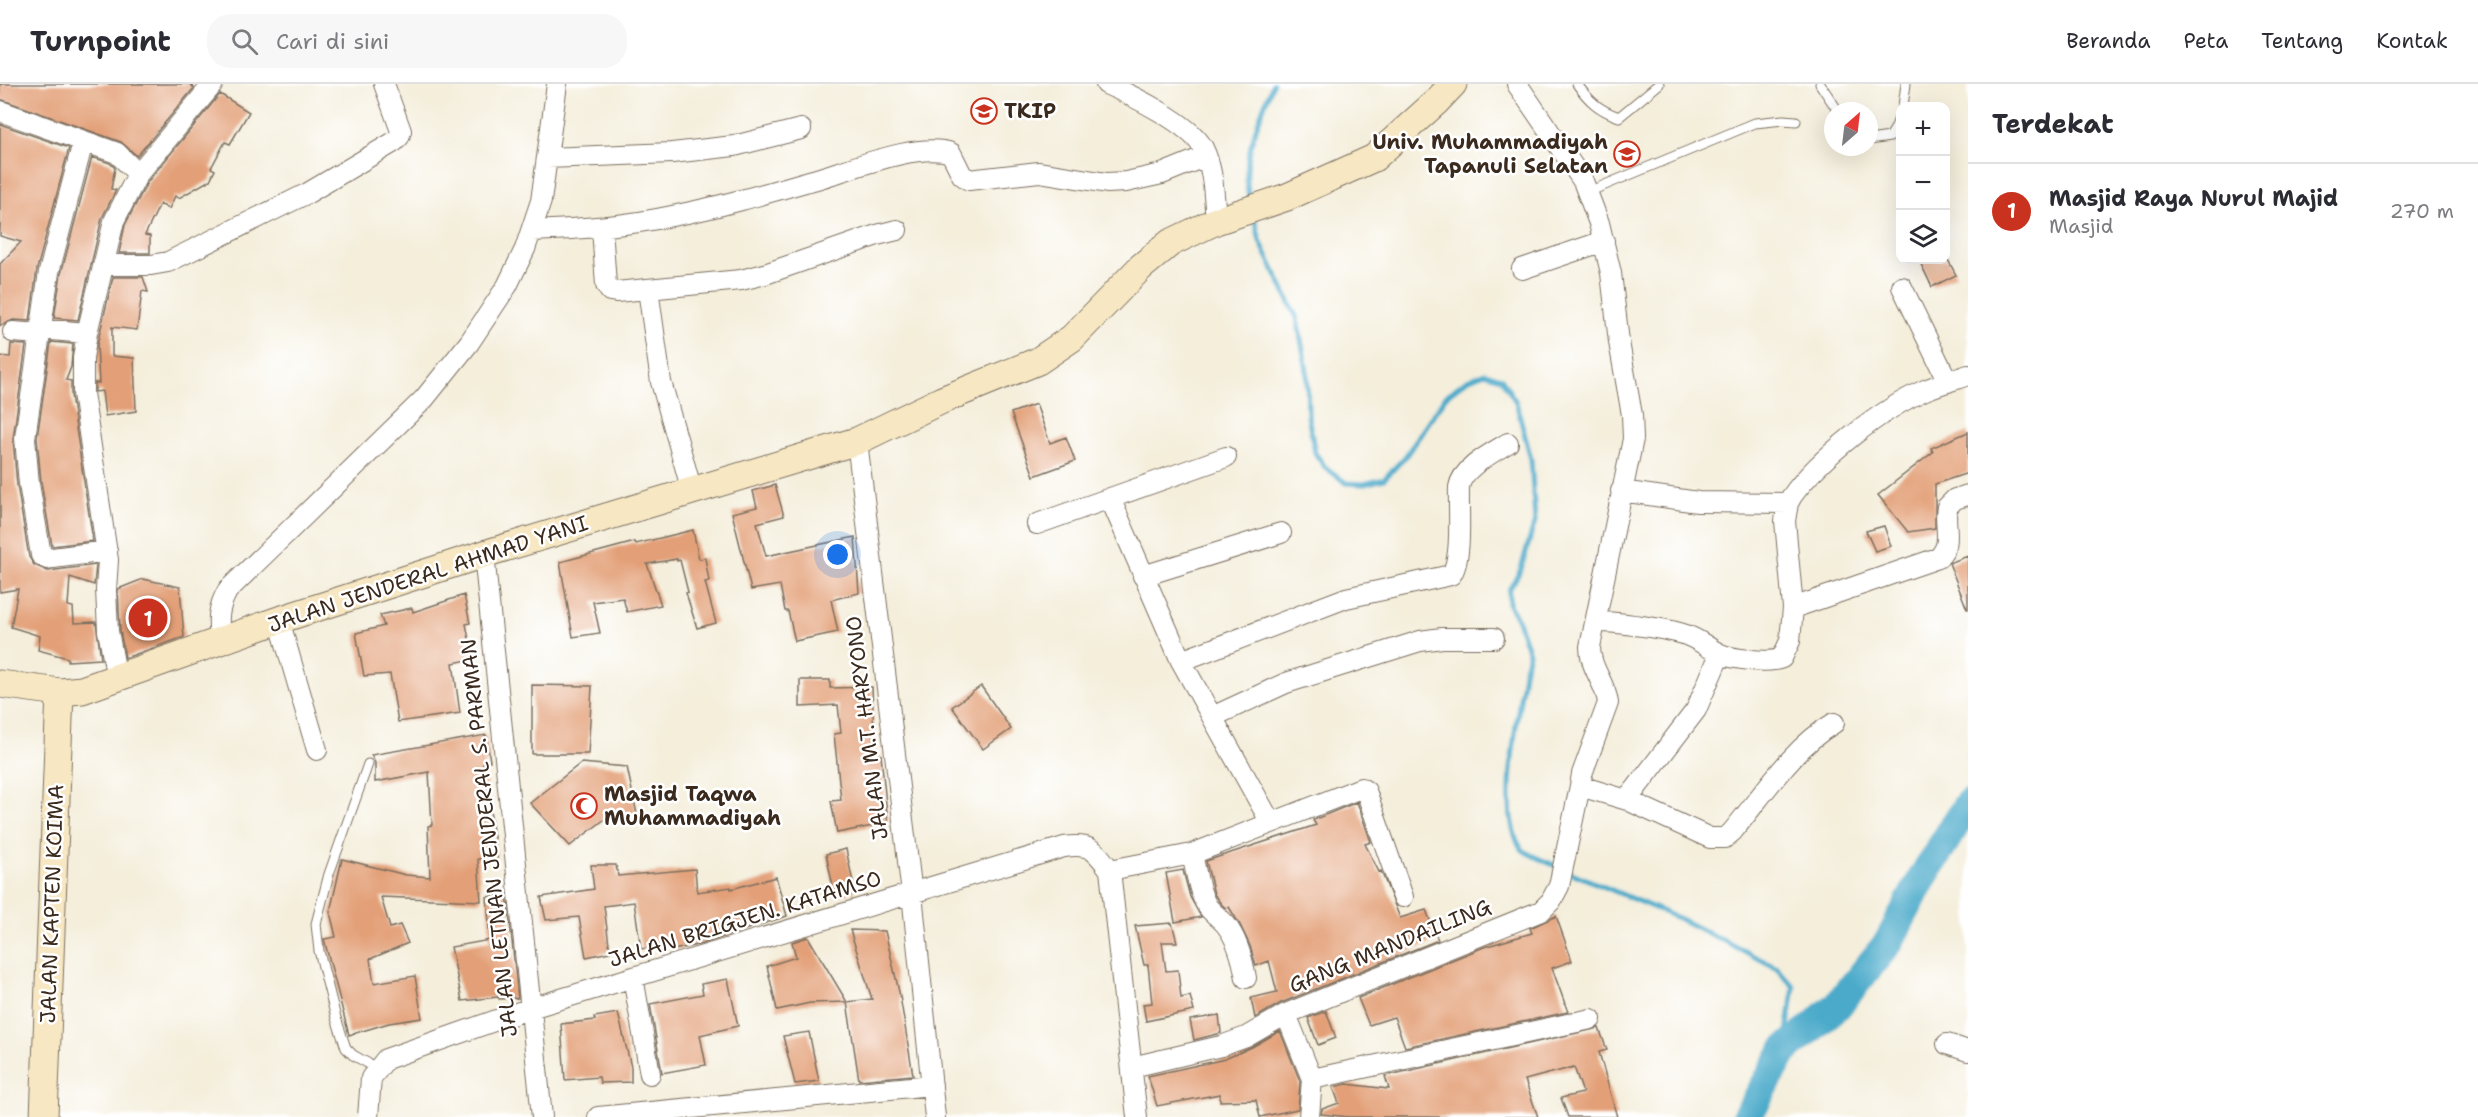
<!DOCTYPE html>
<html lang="id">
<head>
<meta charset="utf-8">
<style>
	body { margin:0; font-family:"Shantell Sans",sans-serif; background:#f7f7f7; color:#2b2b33 }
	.controls { position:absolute; right:18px; top:18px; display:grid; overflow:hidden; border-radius:12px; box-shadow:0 6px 24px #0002 }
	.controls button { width:54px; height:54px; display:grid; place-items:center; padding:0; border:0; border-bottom:2px solid #e1e1e2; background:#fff; color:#2b2b33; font:30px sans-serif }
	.compass { position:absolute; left:1824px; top:18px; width:54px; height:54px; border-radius:50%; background:#fff; box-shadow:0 6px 24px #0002; rotate:28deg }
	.you { position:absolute; left:838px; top:471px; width:21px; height:21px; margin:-15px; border:4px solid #fff; border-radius:50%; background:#1a73e8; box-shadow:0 0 0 9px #1a73e833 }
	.badge { display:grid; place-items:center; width:39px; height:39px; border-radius:50%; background:#c8321e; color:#fff; font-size:20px; font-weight:700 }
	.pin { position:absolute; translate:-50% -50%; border:3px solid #fff; box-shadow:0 2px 6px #0006 }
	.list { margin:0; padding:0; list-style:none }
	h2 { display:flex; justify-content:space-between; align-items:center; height:78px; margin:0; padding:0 24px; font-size:26px }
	h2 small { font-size:20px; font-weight:400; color:#7c7c81 }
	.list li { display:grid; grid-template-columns:39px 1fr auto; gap:18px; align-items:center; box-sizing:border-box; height:96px; padding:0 24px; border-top:2px solid #e1e1e2 }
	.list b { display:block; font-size:22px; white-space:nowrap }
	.list p { margin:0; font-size:20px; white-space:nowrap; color:#7c7c81 }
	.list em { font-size:20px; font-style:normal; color:#7c7c81 }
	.icon { flex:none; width:33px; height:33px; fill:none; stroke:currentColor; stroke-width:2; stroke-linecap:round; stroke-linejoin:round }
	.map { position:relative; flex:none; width:1968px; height:1033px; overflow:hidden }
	header { display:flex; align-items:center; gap:36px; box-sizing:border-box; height:84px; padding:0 30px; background:#fff; border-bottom:2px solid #e1e1e2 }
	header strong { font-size:28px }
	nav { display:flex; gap:33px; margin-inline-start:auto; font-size:21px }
	.search { width:420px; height:54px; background:#f7f7f7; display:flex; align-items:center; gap:15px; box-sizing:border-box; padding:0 21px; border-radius:24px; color:#7c7c81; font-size:22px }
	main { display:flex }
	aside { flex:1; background:#fff }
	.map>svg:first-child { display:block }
</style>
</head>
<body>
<header>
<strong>Turnpoint</strong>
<div class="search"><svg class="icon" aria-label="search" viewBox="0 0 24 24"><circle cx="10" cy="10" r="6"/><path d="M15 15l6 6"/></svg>Cari di sini</div>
<nav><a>Beranda</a><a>Peta</a><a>Tentang</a><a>Kontak</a></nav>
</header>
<main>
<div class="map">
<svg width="1968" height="1033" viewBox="0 0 1968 1033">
	<rect width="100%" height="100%" fill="#fff"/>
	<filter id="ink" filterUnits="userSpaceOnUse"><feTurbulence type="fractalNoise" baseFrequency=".0167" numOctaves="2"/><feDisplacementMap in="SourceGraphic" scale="12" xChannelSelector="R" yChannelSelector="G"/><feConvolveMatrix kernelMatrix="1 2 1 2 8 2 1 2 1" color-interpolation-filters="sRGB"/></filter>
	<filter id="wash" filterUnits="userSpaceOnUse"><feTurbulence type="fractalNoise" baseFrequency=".008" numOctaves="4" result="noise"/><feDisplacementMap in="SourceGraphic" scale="24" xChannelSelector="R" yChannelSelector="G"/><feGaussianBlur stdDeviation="1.35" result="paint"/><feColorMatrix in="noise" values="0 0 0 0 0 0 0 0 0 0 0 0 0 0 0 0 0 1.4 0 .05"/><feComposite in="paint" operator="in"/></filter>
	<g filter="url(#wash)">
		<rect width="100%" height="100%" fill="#f4eedb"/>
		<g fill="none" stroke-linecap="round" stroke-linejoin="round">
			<path stroke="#4baaca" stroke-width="5" d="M1250 117C1239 78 1259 35 1273 0
				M1254 132 1260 157 1297 234 1307 287 1308 332 1315 369 1325 383 1346 399 1364 400 1384 395 1405 373 1446 312 1467 296 1485 289 1501 294 1516 318 1531 375 1535 437 1521 485 1509 506V521L1517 534 1529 569 1524 588C1519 629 1496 733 1522 765 1527 771 1550 779 1559 783
				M1567 787 1680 835 1746 868 1777 884 1794 903 1784 967"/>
			<path stroke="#4baaca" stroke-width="30" d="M1747 1033 1784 967 1837 922 1888 859 1924 791 1968 720"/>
		</g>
		<g id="blocks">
			<path fill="#e3a078" d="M0 0H190L194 4 137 72 121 58 0 15Z
				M220 10 249 28 230 60 225 58 211 84 215 86 210 96 179 114 175 112 169 125 160 120 145 151 150 152V169H119L125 141 148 97Z
				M0 40 69 64 37 185 30 237 13 236 0 242V180L21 158 0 152Z
				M92 73 110 79 115 84 111 105 116 106 102 134 78 236 54 234 61 190Z
				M1930 176H1948L1956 191 1932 203 1921 180Z
				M113 193H143L148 208 142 207 137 246 112 243V272L134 274 136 327 105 332 102 307 95 308V299H99L97 261Z
				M51 258 73 260 71 283 66 296 71 297V311L93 457 52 462 41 398 37 354Z
				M11 260 26 261 13 355 17 401 29 473 34 481 48 487 96 481 94 501 70 493 68 522 73 523 74 539 96 538 101 575 68 577V574L38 566 40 552 11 543 18 505 0 508V272L10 273Z
				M1036 320 1050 359 1066 353 1075 377 1034 392 1011 329Z
				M1968 348V389L1935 400V444L1908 448 1878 411 1933 368 1931 364Z
				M775 401 784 432 757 439 766 472 855 453 859 509 831 516 838 548 795 557 788 527H785L780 501 751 506 732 429 757 423 753 407Z
				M1884 442 1891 462 1875 467 1866 447Z
				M693 446 699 475 705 474 709 497 705 498 716 539 697 544 686 509 688 508 680 476 677 477V475L647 480 661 521 627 528 623 514 593 518 600 549 573 553 560 478 635 458 636 460Z
				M1968 472V525H1967L1949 479Z
				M143 495 180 503 184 553 125 574 120 546 118 505Z
				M464 511 470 539 466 540 473 575 453 579 460 629 398 638 390 590 364 592 356 549 384 542 380 531 412 524 413 528Z
				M800 596H830V604L872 603 874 652 876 672 881 671 888 739 837 749 831 717 841 716 834 650 841 649 838 621 800 623Z
				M532 601 592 602 588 670H532Z
				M981 602 1011 645 983 665 952 623Z
				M486 651 490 677 483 679 497 774 478 775 481 817 381 813 390 844 400 841 408 859 370 875 374 899 415 892 422 934 389 939 349 951 324 855 336 853 330 828 342 775 406 791 430 793 428 742 432 741 429 688 375 698V679L371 671Z
				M581 679 627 683 638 735 609 732 570 762 530 719Z
				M1357 718 1371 758 1365 760 1379 788 1381 787 1400 834 1426 826 1438 856 1281 919 1255 934 1251 914 1277 908 1269 877 1256 882 1250 862 1240 841 1229 823 1226 824 1221 820 1214 810 1206 777 1316 741 1313 736Z
				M846 765 855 808 835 812 826 770Z
				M591 781H616L618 792 695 785 697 808 731 803V805L776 793 787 832 702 860 673 866 672 860 641 865 634 818 604 822 610 868 586 873 579 833 546 836 541 813 594 805Z
				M1183 786 1190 813 1201 833 1175 838 1166 789Z
				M507 810 518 914 499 915 498 913 462 917 451 863 490 856 487 813Z
				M1556 832 1572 877 1552 884 1568 928 1405 963 1394 933 1369 941 1358 914 1484 863 1532 849 1530 844Z
				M1172 839 1177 858H1162L1166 887 1178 886 1181 914 1190 912 1194 927 1146 937 1143 920 1152 919 1148 881H1144L1135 842Z
				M850 846 885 847 900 912 913 991 859 996 847 918 872 915Z
				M808 853 847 918 810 919 777 926 767 882 796 873 792 858Z
				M728 895 738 942 700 951 706 981 662 989 650 920 703 910 701 900Z
				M1326 927 1336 954 1318 961 1308 934Z
				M618 929 631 983V998L600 999 599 993 565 996 561 940 595 936 594 933Z
				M1219 931 1221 949 1194 956 1190 936Z
				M1599 944 1607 966 1599 968 1617 1033H1568L1561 1014 1583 1009 1574 983 1525 996 1538 1033H1349L1321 1030 1322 1025 1339 1019 1333 1003 1347 1000 1389 1005 1385 992Z
				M1280 947 1300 997 1298 1025 1260 1033 1256 1016 1220 1017V1010L1157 1022 1148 992 1225 975 1252 963Z
				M809 948 819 997 795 1000 783 952Z"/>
		</g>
	</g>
	<g filter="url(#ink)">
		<use href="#blocks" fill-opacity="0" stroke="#7c6f60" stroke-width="1.5"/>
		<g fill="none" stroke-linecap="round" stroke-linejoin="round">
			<g stroke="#7c6f60" stroke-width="11">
				<path id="lane" d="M1577 0C1589 17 1599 26 1619 33L1659 0
					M1820 0 1838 27
					M1903 22 1906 0
					M1869 56 1890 53 1896 43 1900 31
					M1588 108 1755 39 1783 36 1796 37
					M368 680 329 790 316 840 319 867 336 934 346 964 353 971 378 985"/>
			</g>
			<g stroke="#7c6f60" stroke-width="22">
				<path id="street" d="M1106 0C1131 11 1191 40 1203 64 1214 86 1214 114 1216 137
					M1517 0 1583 97 1599 139 1611 189 1619 258 1632 331 1633 355 1590 563C1590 585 1606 599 1608 619L1582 690 1580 702 1627 716 1710 754H1725L1732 748C1763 711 1792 664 1834 639
					M0 27 117 69 138 90
					M83 58 49 188 25 354 29 400 41 471 47 475 53 474 107 467
					M547 74 672 69 734 62 801 45
					M602 144 606 201 610 207 616 208 741 196 765 190 877 151 897 146
					M532 147C580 145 626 142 672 132 719 123 764 110 809 97 845 88 916 57 951 69L962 91 969 96 1039 88 1107 99 1126 98 1162 90 1206 72
					M103 181H151L168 178 308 109 394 58 399 53 401 47 384 0
					M1522 185 1604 157
					M1902 203 1948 298
					M648 205 661 298 692 407
					M39 245 87 249
					M13 248 39 250
					M857 357 912 810 935 1033
					M1621 407 1698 418 1788 419
					M1110 414 1181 577 1271 739
					M1037 440 1226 373
					M484 470 542 1033
					M1143 492 1281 449
					M1793 524 1938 474C1954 460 1943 441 1947 423L1955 415 1968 411
					M279 536 317 666
					M1595 538C1613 537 1670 545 1686 551 1698 555 1707 563 1718 569 1731 575 1769 580 1782 574L1790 557 1793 524 1785 437 1788 419 1792 412C1819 374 1882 325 1925 306 1939 300 1954 296 1968 291
					M220 558C218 537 217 524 228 506L424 315 469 259 507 202 525 165 541 117 557 0
					M1181 577 1346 514 1451 491C1463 475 1458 424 1459 403 1462 384 1492 369 1508 359
					M117 595 108 547 106 506 108 476 83 309V274L87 249 114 137 138 90 213 0
					M1212 633 1286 599 1420 557 1442 554H1494
					M1627 716 1696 626 1720 570
					M1192 770C1196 786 1198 806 1206 820 1211 829 1220 833 1226 841 1237 855 1243 877 1246 894
					M1110 786 1192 770 1361 704 1366 707 1403 813
					M1110 786 1137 1033
					M633 893 650 990
					M1286 930 1312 995 1591 935
					M1947 960 1968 967
					M1132 983 1221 962 1246 953 1286 930 1541 827 1551 817 1559 802 1580 702
					M368 1033 371 994 386 975 531 924 1064 763C1091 759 1095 766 1110 786
					M598 1033 932 1001
					M1309 1033 1312 995"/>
			</g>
			<g stroke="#7c6f60" stroke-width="29">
				<path id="secondary" d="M0 600 60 608 82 606 279 536 484 470 857 357 942 316 1038 277 1072 254 1141 183 1170 159 1216 137 1287 113 1374 74 1436 18 1453 0
					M44 1033 60 608"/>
			</g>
			<use href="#lane" stroke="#fff" stroke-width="9"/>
			<use href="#street" stroke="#fff" stroke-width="20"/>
			<use href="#secondary" stroke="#f7e8c3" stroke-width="27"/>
		</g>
	</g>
	<defs>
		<g id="school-ring" transform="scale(1.35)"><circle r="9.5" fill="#fff" stroke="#c8321e" stroke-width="1.5"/><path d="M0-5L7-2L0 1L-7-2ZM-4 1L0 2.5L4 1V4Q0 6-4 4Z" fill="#c8321e"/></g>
		<g id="university-ring" transform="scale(1.35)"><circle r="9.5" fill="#fff" stroke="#c8321e" stroke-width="1.5"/><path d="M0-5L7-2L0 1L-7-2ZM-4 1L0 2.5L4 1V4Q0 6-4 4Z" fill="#c8321e"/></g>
		<g id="mosque-ring" transform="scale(1.35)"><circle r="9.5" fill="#fff" stroke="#c8321e" stroke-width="1.5"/><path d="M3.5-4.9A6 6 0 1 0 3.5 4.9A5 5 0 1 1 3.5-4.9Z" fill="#c8321e"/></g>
	</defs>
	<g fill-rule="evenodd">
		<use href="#school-ring" x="984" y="27"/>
		<use href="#university-ring" x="1627" y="70"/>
		<use href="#mosque-ring" x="584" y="722"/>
	</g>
	<g text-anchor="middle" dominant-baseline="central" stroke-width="5" stroke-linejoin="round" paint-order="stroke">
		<g font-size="21" font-weight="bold" fill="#3b2a1e" stroke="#fff" text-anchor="start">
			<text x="1004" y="27">TKIP</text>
			<text x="1608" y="58" text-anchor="end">Univ. Muhammadiyah<tspan x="1608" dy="24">Tapanuli Selatan</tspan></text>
			<text x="604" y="710">Masjid Taqwa<tspan x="604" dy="24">Muhammadiyah</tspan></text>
		</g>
		<g font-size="21" fill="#3b2a1e" stroke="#fff">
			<text transform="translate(428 490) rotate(-18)">JALAN JENDERAL AHMAD YANI</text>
			<text transform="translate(867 644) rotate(-97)">JALAN M.T. HARYONO</text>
			<text transform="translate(489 754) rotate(-96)">JALAN LETNAN JENDERAL S. PARMAN</text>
			<text transform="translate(52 820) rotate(-88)">JALAN KAPTEN KOIMA</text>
			<text transform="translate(745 835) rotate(-17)">JALAN BRIGJEN. KATAMSO</text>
			<text transform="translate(1390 862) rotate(-22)">GANG MANDAILING</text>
		</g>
	</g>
</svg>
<div class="controls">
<button>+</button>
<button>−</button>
<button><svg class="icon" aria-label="layers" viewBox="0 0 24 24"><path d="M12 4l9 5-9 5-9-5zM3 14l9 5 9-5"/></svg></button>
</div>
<svg class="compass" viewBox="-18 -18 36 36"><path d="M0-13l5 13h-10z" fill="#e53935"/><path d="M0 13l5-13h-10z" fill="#7c7c81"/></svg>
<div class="you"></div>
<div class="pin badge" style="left:148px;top:534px">1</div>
</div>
<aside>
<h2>Terdekat<small></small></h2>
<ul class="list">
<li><span class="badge">1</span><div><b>Masjid Raya Nurul Majid</b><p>Masjid</p></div><em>270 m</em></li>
</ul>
</aside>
</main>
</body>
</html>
